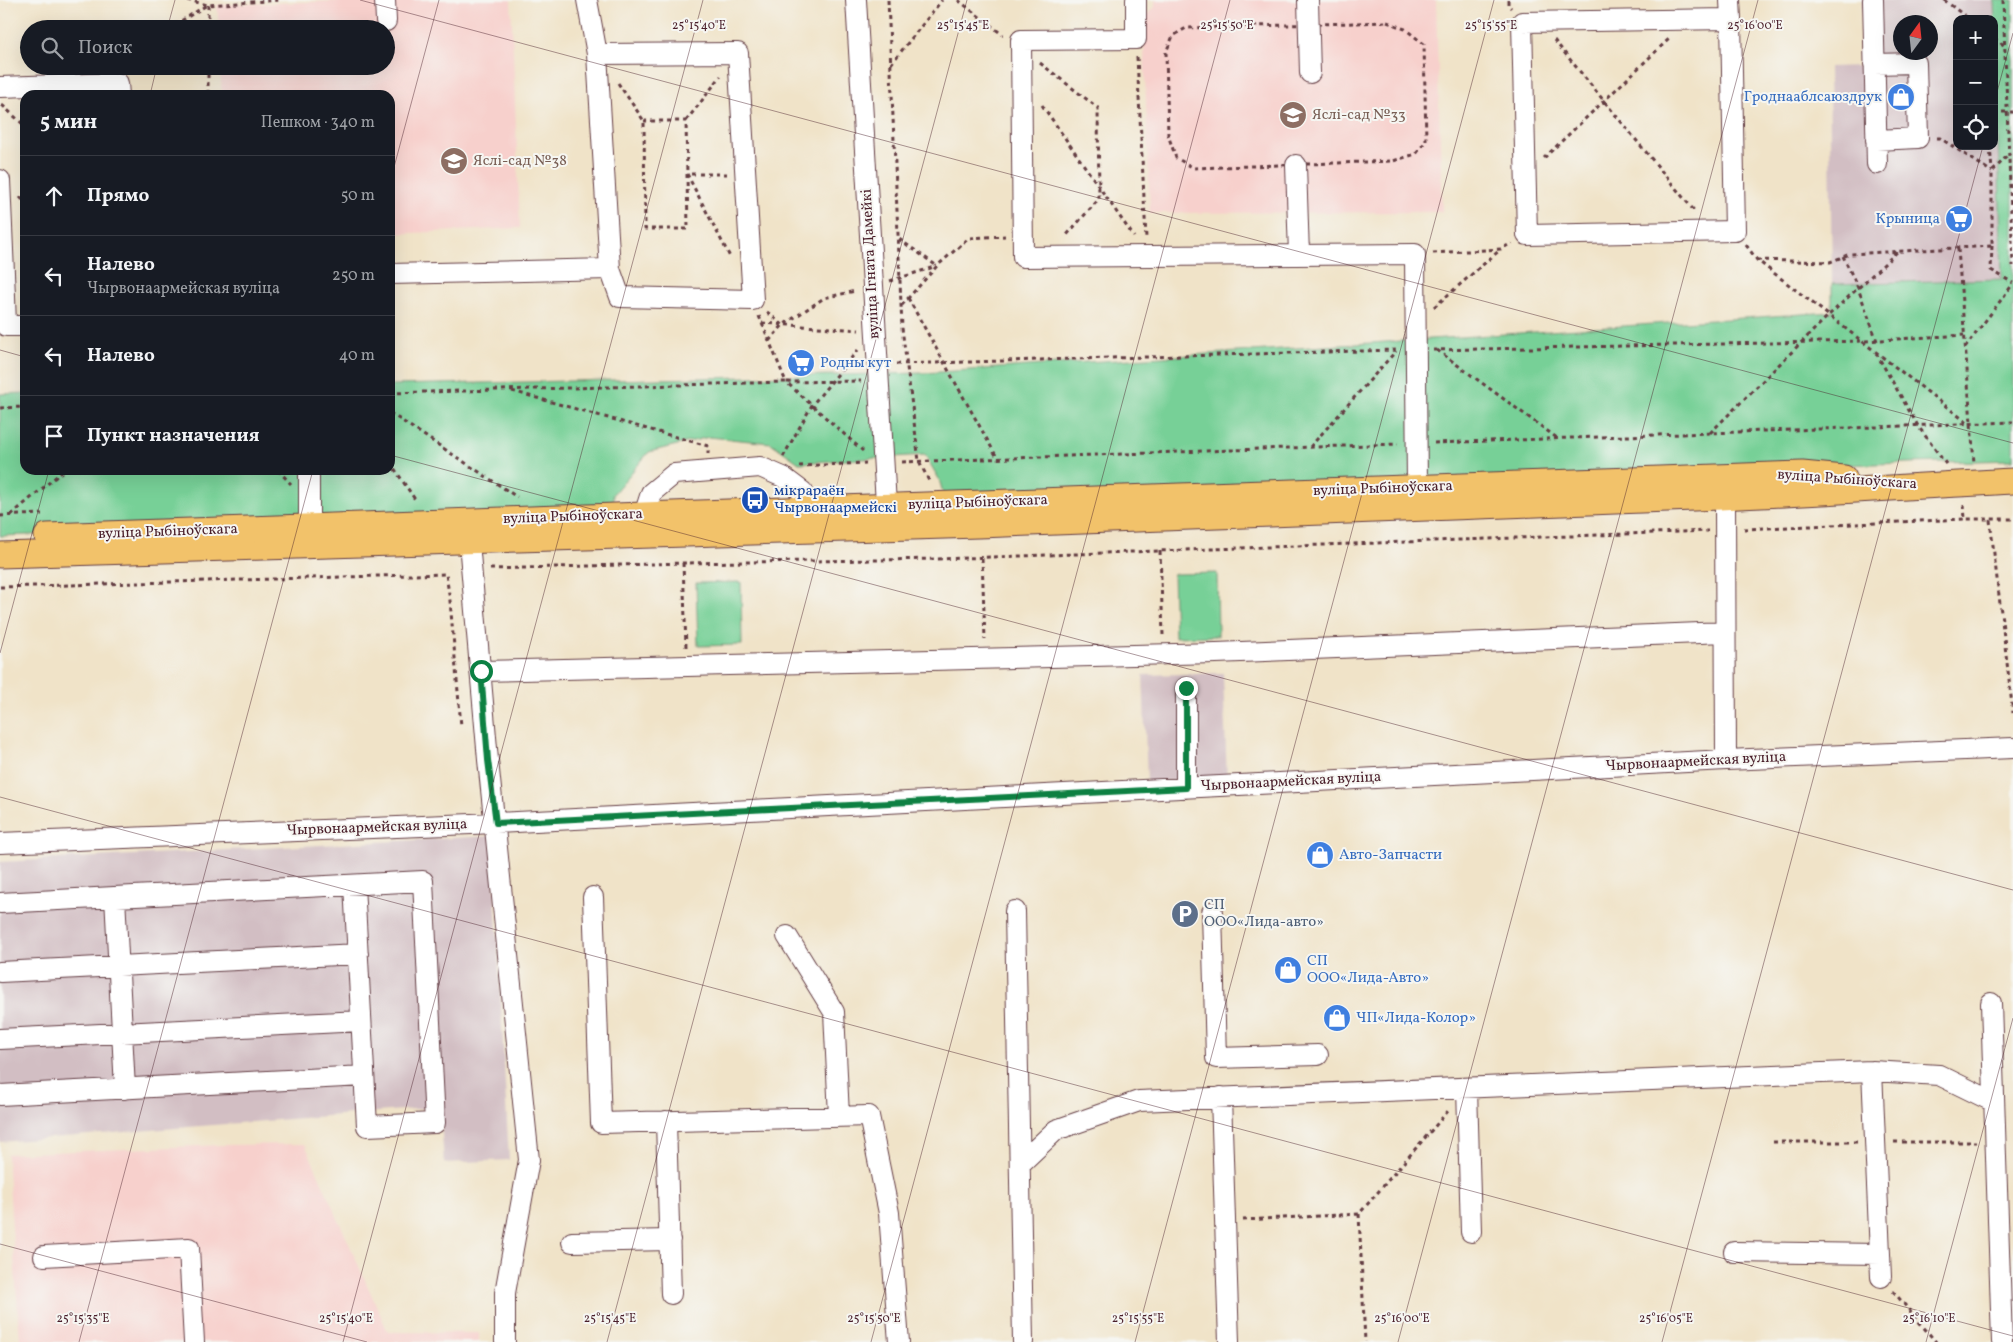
<!DOCTYPE html>
<html lang="ru">
<head>
<meta charset="utf-8">
<style>
	body { margin:0; font-family:Vollkorn,serif; background:#242831; color:#f1f3f6 }
	.controls { position:absolute; right:15px; top:15px; display:grid; overflow:hidden; border-radius:10px; box-shadow:0 5px 20px #0002 }
	.controls button { width:45px; height:45px; display:grid; place-items:center; padding:0; border:0; border-bottom:1px solid #363941; background:#171b24; color:#f1f3f6; font:25px sans-serif }
	.compass { position:absolute; left:1893px; top:15px; width:45px; height:45px; border-radius:50%; background:#171b24; box-shadow:0 5px 20px #0002; rotate:15deg }
	.stop { position:absolute; width:15px; height:15px; margin:-11px; border:4px solid #0b8043; border-radius:50%; background:#fff }
	.stop.end { background:#0b8043; border-color:#fff; box-shadow:0 1px 5px #0008 }
	.list { margin:0; padding:0; list-style:none }
	h2 { display:flex; justify-content:space-between; align-items:center; height:65px; margin:0; padding:0 20px; font-size:21px }
	h2 small { font-size:16px; font-weight:400; color:#9ea1a6 }
	.list li { display:grid; grid-template-columns:32px 1fr auto; gap:15px; align-items:center; box-sizing:border-box; height:80px; padding:0 20px; border-top:1px solid #363941 }
	.list b { display:block; font-size:19px; white-space:nowrap }
	.list p { margin:0; font-size:16px; white-space:nowrap; color:#9ea1a6 }
	.list em { font-size:16px; font-style:normal; color:#9ea1a6 }
	.icon { flex:none; width:28px; height:28px; fill:none; stroke:currentColor; stroke-width:2; stroke-linecap:round; stroke-linejoin:round }
	.map { position:relative; flex:none; width:2013px; height:1342px; overflow:hidden }
	.search { position:absolute; background:#171b24; box-shadow:0 5px 20px #0002; left:20px; top:20px; width:375px; height:55px; display:flex; align-items:center; gap:12px; box-sizing:border-box; padding:0 18px; border-radius:28px; color:#9ea1a6; font-size:19px }
	.panel { position:absolute; background:#171b24; box-shadow:0 5px 20px #0002; left:20px; top:90px; width:375px; height:385px; border-radius:15px }
	.map>svg:first-child { display:block }
</style>
</head>
<body>
<div class="map">
<svg width="2013" height="1342" viewBox="0 0 2013 1342">
	<rect width="100%" height="100%" fill="#f6f6f2"/>
	<filter id="ink" filterUnits="userSpaceOnUse"><feTurbulence type="fractalNoise" baseFrequency=".02" numOctaves="2"/><feDisplacementMap in="SourceGraphic" scale="10" xChannelSelector="R" yChannelSelector="G"/><feConvolveMatrix kernelMatrix="1 2 1 2 8 2 1 2 1" color-interpolation-filters="sRGB"/></filter>
	<filter id="wash" filterUnits="userSpaceOnUse"><feTurbulence type="fractalNoise" baseFrequency=".0096" numOctaves="4" result="noise"/><feDisplacementMap in="SourceGraphic" scale="20" xChannelSelector="R" yChannelSelector="G"/><feGaussianBlur stdDeviation="1.12" result="paint"/><feColorMatrix in="noise" values="0 0 0 0 0 0 0 0 0 0 0 0 0 0 0 0 0 1.4 0 .05"/><feComposite in="paint" operator="in"/></filter>
	<g filter="url(#wash)">
		<rect width="100%" height="100%" fill="#f0e3c8"/>
		<path fill="#f7d0cc" d="M370 0H511L520 228 390 234V95H222L220 66H386V29H219L217 5Z
			M1155 0H1436L1442 212 1150 213 1143 18 1155 7Z
			M305 1144 388 1332 479 1333V1342H20L7 1154 223 1145Z"/>
		<path fill="#d2bec3" fill-rule="evenodd" d="M1862 0H1994L2002 279 1832 284 1829 67 1865 66ZM1957 19H1994V146H1957ZM1900 22H1930V52H1900Z
			M1223 673 1227 780 1147 782 1143 675Z
			M492 836 509 1160 444 1163 440 1107 0 1142V862Z"/>
		<path fill="#77d097" stroke="#607861" d="M1994 0H2013V460L1839 465 946 504 939 479 925 455 799 463 771 443 709 437 649 452 613 494 614 515 0 536V394L25 393V470H390V385L924 373 1832 312V284L2002 279Z
			M1217 573 1218 636 1175 637 1173 574Z
			M741 582 742 645 698 646 696 583Z"/>
	</g>
	<g filter="url(#ink)">
		<g fill="none" stroke-linecap="round" stroke-linejoin="round">
			<g stroke="#633c43" stroke-width="22">
				<path id="minor" d="M385 0 386 21
					M587 0 597 54 610 269
					M856 0 887 521
					M1136 0V39L1021 40 1023 257 1415 254 1417 488
					M1308 0 1310 73
					M1730 0 1731 19 1735 231 1527 235 1522 22 1731 19
					M1873 0 1877 164
					M1874 64 1916 63 1918 138 1876 140
					M0 87 118 83 119 95
					M1296 165 1299 255
					M0 180 5 296
					M390 274 610 269 620 297 753 300 738 53 597 54
					M0 296H5L6 326H25
					M1725 497 1726 760
					M644 515 651 493 674 474 760 467 783 477 803 492 807 509
					M309 527V470
					M469 542 488 760 529 1160 505 1293V1342
					M481 671 1216 653 1724 632
					M1186 688V788
					M0 843 496 823 1726 760 2013 748
					M115 897 125 1089
					M593 897 601 1123 869 1116 889 1213 899 1342
					M0 903 423 881 435 1123 367 1126 354 885
					M1015 911 1023 1342
					M1212 912 1216 1058 1318 1055
					M787 936 834 1012 839 1116
					M0 972 358 954
					M1991 1003 2002 1342
					M0 1039 361 1021
					M1872 1071 1881 1277
					M1467 1088 1471 1232
					M0 1095 364 1076
					M1221 1097 1229 1342
					M666 1121 671 1294
					M1020 1164 1056 1130 1139 1101 1872 1071 1939 1075 1994 1102
					M572 1242 670 1240
					M1734 1252 1880 1254
					M44 1256 189 1248 194 1342"/>
			</g>
			<g stroke="#633c43" stroke-width="27">
				<path id="major" d="M47 536 1802 474 1844 478
					M0 555C573 539 1147 521 1720 497 1818 493 1915 486 2013 481"/>
			</g>
			<path stroke="#633c43" stroke-width="3" stroke-dasharray="4 4" stroke-linecap="butt" d="M187 0 208 5 281 0
				M888 0 902 328 919 461 930 483
				M958 0 1003 35
				M1508 0V5L1511 8
				M1944 0 1969 19
				M2003 0 2013 266
				M208 5V29
				M1387 22 1405 29 1424 44 1426 141 1416 154 1393 161 1194 168 1176 158 1168 135 1166 52 1173 36 1186 28Z
				M168 29 207 5
				M1994 38 2005 46
				M1554 40 1696 213
				M1137 57 1146 238
				M1040 63 1098 108 1099 199 1065 237
				M891 64 942 0
				M208 66V95
				M618 83 644 121 645 229H688L686 121H644
				M2 105 25 126
				M1042 105 1134 237
				M1994 112H2013
				M686 121 721 76
				M1937 138H1940L1992 172
				M1990 146 1992 171
				M1544 158 1670 38
				M727 174H687L730 257
				M20 197 25 202
				M899 239 937 266
				M1746 245 1757 260 1969 424
				M1992 246 1991 270 2013 283
				M1958 249 1974 463
				M1433 253 1501 249 1512 243
				M1843 256 1858 288 1877 341
				M1757 260 1830 262 1850 254 1992 246V172L2010 153
				M890 281 937 266
				M908 298 998 459
				M902 305 937 266 969 238 1005 236
				M1434 307 1501 249
				M767 312 783 325
				M759 316 786 382 861 381
				M762 323 859 330
				M769 341 783 325 824 298 855 291
				M1965 348 2013 284
				M1433 350 1863 341 1964 335
				M1437 350 1557 438
				M1876 353 1918 426 1946 464
				M896 364 1397 350
				M512 391 708 446V454
				M390 393 786 382 863 451
				M0 408 25 407
				M390 413 517 497
				M1710 433 1829 315 1897 252
				M1434 443 2013 422
				M1310 447 1396 351
				M783 457 812 405 858 350
				M390 462 416 501
				M902 462 1398 444
				M799 466 866 463
				M278 470 291 484
				M1964 505 1965 519
				M11 515 64 470
				M0 516 42 514
				M1990 520 2013 713
				M1744 529 1965 519H2013
				M1160 551 1163 635
				M982 558 985 639
				M683 563 686 647
				M490 569 683 563 938 559 1708 531
				M0 587 446 574 450 601 461 726
				M1773 1142H1857
				M1894 1142H1977
				M1359 1214 1365 1342
				M1243 1220 1359 1214 1449 1110
				M1893 1291 1936 1342"/>
			<use href="#minor" stroke="#fff" stroke-width="20"/>
			<use href="#major" stroke="#f2c26a" stroke-width="25"/>
		</g>
	</g>
	<g fill="none" stroke-linecap="round" stroke-linejoin="round" filter="url(#ink)">
		<path stroke="#0b8043" stroke-width="6" d="M481 671 488 760 496 823 1186 788V688"/>
	</g>
	<path fill="none" stroke="#4a1f2b" stroke-width="1" stroke-opacity="0.45" d="M360 0 2013 443M167 29 175 0M150 95 157 66M1994 103 2013 33M390 182 439 0M0 350 25 357M390 455 2013 890M0 653 49 470M0 797 2013 1336M0 1244 367 1342M79 1342 313 470M343 1342 703 0M607 1342 967 0M871 1342 1230 0M1135 1342 1494 0M1398 1342 1758 0M1662 1342 1983 146M1926 1342 2013 1018"/>
	<defs>
		<g id="shop-disc" transform="scale(1.4375)"><circle r="9.5" fill="#3f7fe0" stroke="#f6f6f2"/><path d="M-5-2.5h2.3a2.7 3.5 0 0 1 5.4 0H5L5.5 6h-11ZM-1.5-2.5h3a1.5 2.3 0 0 0-3 0Z" fill="#fff"/></g>
		<g id="school-disc" transform="scale(1.4375)"><circle r="9.5" fill="#8d6e63" stroke="#f6f6f2"/><path d="M0-5L7-2L0 1L-7-2ZM-4 1L0 2.5L4 1V4Q0 6-4 4Z" fill="#fff"/></g>
		<g id="supermarket-disc" transform="scale(1.4375)"><circle r="9.5" fill="#3f7fe0" stroke="#f6f6f2"/><path d="M-6-5.5h2.5l.6 2H6L4.5 2H-2.5L-4.4-4H-6ZM-1.5 3.2a1.3 1.3 0 1 0 .1 0ZM3 3.2a1.3 1.3 0 1 0 .1 0Z" fill="#fff"/></g>
		<g id="bus-disc" transform="scale(1.4375)"><circle r="9.5" fill="#1a4fb4" stroke="#f6f6f2"/><path d="M-5-6H5V4H4V6H2V4H-2V6H-4V4H-5ZM-3.5-4V0h7V-4ZM-3.5 1.2v1.5H-2V1.2ZM2 1.2v1.5H3.5V1.2Z" fill="#fff"/></g>
		<g id="parking-disc" transform="scale(1.4375)"><circle r="9.5" fill="#5c6f8a" stroke="#f6f6f2"/><path d="M-3.5-5.5H1a3.5 3.5 0 0 1 0 7H-1V5.5H-3.5ZM-1-3.4V-.6H.8a1.4 1.4 0 0 0 0-2.8Z" fill="#fff"/></g>
	</defs>
	<g fill-rule="evenodd">
		<use href="#shop-disc" x="1901" y="97"/>
		<use href="#school-disc" x="1293" y="115"/>
		<use href="#school-disc" x="454" y="161"/>
		<use href="#supermarket-disc" x="1959" y="219"/>
		<use href="#supermarket-disc" x="801" y="363"/>
		<use href="#bus-disc" x="755" y="500"/>
		<use href="#shop-disc" x="1320" y="855"/>
		<use href="#parking-disc" x="1185" y="914"/>
		<use href="#shop-disc" x="1288" y="970"/>
		<use href="#shop-disc" x="1337" y="1018"/>
	</g>
	<g text-anchor="middle" dominant-baseline="central" stroke-width="4" stroke-linejoin="round" paint-order="stroke">
		<g font-size="15" fill="#366cbe" stroke="#f6f6f2" text-anchor="start">
			<text x="1882" y="97" text-anchor="end">Гроднааблсаюздрук</text>
			<text x="1940" y="219" text-anchor="end">Крыница</text>
			<text x="820" y="363">Родны кут</text>
			<text x="1339" y="855">Авто-Запчасти</text>
			<text x="1307" y="961">СП<tspan x="1307" dy="17">ООО«Лида-Авто»</tspan></text>
			<text x="1356" y="1018">ЧП«Лида-Колор»</text>
		</g>
		<g font-size="15" fill="#785e54" stroke="#f6f6f2" text-anchor="start">
			<text x="1312" y="115">Яслі-сад №33</text>
			<text x="473" y="161">Яслі-сад №38</text>
		</g>
		<g font-size="15" fill="#4a1f2b" stroke="#f6f6f2">
			<text transform="translate(871 264) rotate(-93)">вуліца Ігната Дамейкі</text>
			<text transform="translate(1847 480) rotate(4)">вуліца Рыбіноўскага</text>
			<text transform="translate(1383 489) rotate(-2)">вуліца Рыбіноўскага</text>
			<text transform="translate(978 503) rotate(-2)">вуліца Рыбіноўскага</text>
			<text transform="translate(573 517) rotate(-2)">вуліца Рыбіноўскага</text>
			<text transform="translate(168 532) rotate(-2)">вуліца Рыбіноўскага</text>
			<text transform="translate(1696 762) rotate(-3)">Чырвонаармейская вуліца</text>
			<text transform="translate(1291 782) rotate(-3)">Чырвонаармейская вуліца</text>
			<text transform="translate(377 828) rotate(-2)">Чырвонаармейская вуліца</text>
		</g>
		<g font-size="15" fill="#164399" stroke="#f6f6f2" text-anchor="start">
			<text x="774" y="491">мікрараён<tspan x="774" dy="17">Чырвонаармейскі</tspan></text>
		</g>
		<g font-size="15" fill="#4e5e75" stroke="#f6f6f2" text-anchor="start">
			<text x="1204" y="905">СП<tspan x="1204" dy="17">ООО«Лида-авто»</tspan></text>
		</g>
	</g>
	<g font-size="12" text-anchor="middle" fill="#4a1f2b" stroke="#f6f6f2" stroke-width="4" stroke-linejoin="round" paint-order="stroke">
		<text x="699" y="29">25°15'40"E</text>
		<text x="963" y="29">25°15'45"E</text>
		<text x="1227" y="29">25°15'50"E</text>
		<text x="1491" y="29">25°15'55"E</text>
		<text x="1755" y="29">25°16'00"E</text>
		<text x="83" y="1322">25°15'35"E</text>
		<text x="346" y="1322">25°15'40"E</text>
		<text x="610" y="1322">25°15'45"E</text>
		<text x="874" y="1322">25°15'50"E</text>
		<text x="1138" y="1322">25°15'55"E</text>
		<text x="1402" y="1322">25°16'00"E</text>
		<text x="1666" y="1322">25°16'05"E</text>
		<text x="1929" y="1322">25°16'10"E</text>
	</g>
</svg>
<div class="controls">
<button>+</button>
<button>−</button>
<button><svg class="icon" aria-label="locate" viewBox="0 0 24 24"><circle cx="12" cy="12" r="6"/><path d="M12 2v4M12 18v4M2 12h4M18 12h4"/></svg></button>
</div>
<svg class="compass" viewBox="-18 -18 36 36"><path d="M0-13l5 13h-10z" fill="#e53935"/><path d="M0 13l5-13h-10z" fill="#9ea1a6"/></svg>
<div class="stop" style="left:481px;top:671px"></div>
<div class="stop end" style="left:1186px;top:688px"></div>
<div class="search"><svg class="icon" aria-label="search" viewBox="0 0 24 24"><circle cx="10" cy="10" r="6"/><path d="M15 15l6 6"/></svg>Поиск</div>
<section class="panel">
<h2>5 мин<small>Пешком · 340 m</small></h2>
<ul class="list">
<li><svg class="icon" aria-label="ahead" viewBox="0 0 24 24"><path d="M12 20V5M6 11l6-6 6 6"/></svg><div><b>Прямо</b></div><em>50 m</em></li>
<li><svg class="icon" aria-label="left" viewBox="0 0 24 24"><path d="M17 20v-9H6M10 6l-5 5 5 5"/></svg><div><b>Налево</b><p>Чырвонаармейская вуліца</p></div><em>250 m</em></li>
<li><svg class="icon" aria-label="left" viewBox="0 0 24 24"><path d="M17 20v-9H6M10 6l-5 5 5 5"/></svg><div><b>Налево</b></div><em>40 m</em></li>
<li><svg class="icon" aria-label="arrive" viewBox="0 0 24 24"><path d="M6 21V4h12l-3 4 3 4H6"/></svg><div><b>Пункт назначения</b></div></li>
</ul>
</section>
</div>
</body>
</html>
